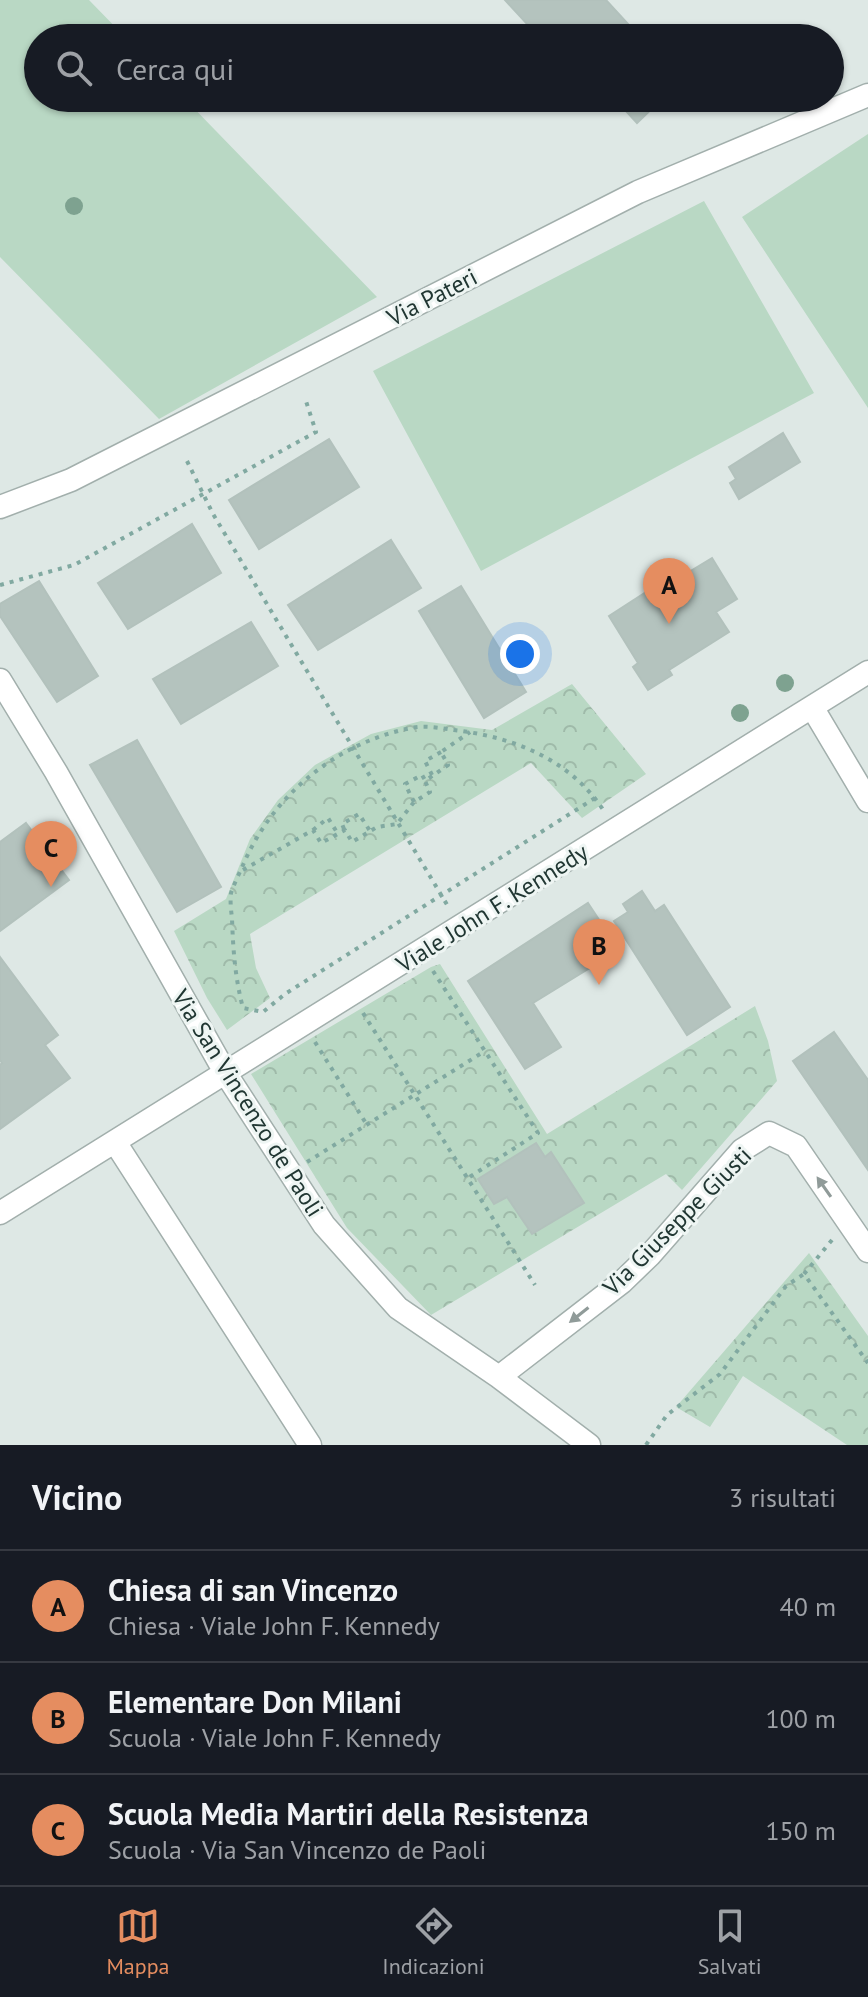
<!DOCTYPE html>
<html lang="it">
<head>
<meta charset="utf-8">
<style>
	body { margin:0; font-family:"PT Sans",sans-serif; background:#20242c; color:#f1f3f6 }
	.you { position:absolute; left:520px; top:654px; width:28px; height:28px; margin:-20px; border:6px solid #fff; border-radius:50%; background:#1a73e8; box-shadow:0 0 0 12px #1a73e833 }
	.badge { display:grid; place-items:center; width:52px; height:52px; border-radius:50%; background:#e58d60; color:#111; font-size:26px; font-weight:700 }
	.pin { position:absolute; translate:-50% -66px; filter:drop-shadow(0 2px 4px #0008) }
	.pin::after { content:''; position:absolute; top:42px; width:28px; height:24px; background:inherit; clip-path:polygon(0 0,100% 0,50% 100%) }
	.list { margin:0; padding:0; list-style:none }
	h2 { display:flex; justify-content:space-between; align-items:center; height:104px; margin:0; padding:0 32px; font-size:34px }
	h2 small { font-size:26px; font-weight:400; color:#9ea1a6 }
	.list li { display:grid; grid-template-columns:52px 1fr auto; gap:24px; align-items:center; box-sizing:border-box; height:112px; padding:0 32px; border-top:2px solid #363941 }
	.list b { display:block; font-size:30px; white-space:nowrap }
	.list p { margin:0; font-size:26px; white-space:nowrap; color:#9ea1a6 }
	.list em { font-size:26px; font-style:normal; color:#9ea1a6 }
	.icon { flex:none; width:44px; height:44px; fill:none; stroke:currentColor; stroke-width:2; stroke-linecap:round; stroke-linejoin:round }
	.map { position:relative; flex:none; width:868px; height:1445px; overflow:hidden }
	.search { position:absolute; background:#171b24; box-shadow:0 2px 6px #0004; left:24px; right:24px; top:24px; height:88px; display:flex; align-items:center; gap:20px; box-sizing:border-box; padding:0 28px; border-radius:44px; color:#9ea1a6; font-size:30px }
	.sheet { height:440px; background:#171b24 }
	nav { display:flex; justify-content:space-around; align-items:center; box-sizing:border-box; height:112px; border-top:2px solid #363941; background:#171b24; font-size:22px; color:#9ea1a6 }
	nav a { display:grid; justify-items:center; gap:4px }
	nav .on { color:#e58d60 }
	.map>svg:first-child { display:block }
</style>
</head>
<body>
<div class="map">
<svg width="868" height="1445" viewBox="0 0 868 1445">
	<defs>
		<pattern id="park-crowns" width="20" height="18" patternUnits="userSpaceOnUse" patternTransform="scale(2)"><rect width="20" height="18" fill="#b9d8c4"/><path d="M2 6a3 3 0 1 1 6 0M12 15a3 3 0 1 1 6 0" fill="none" stroke="#9fbaa9"/></pattern>
	</defs>
	<rect width="100%" height="100%" fill="#dee8e5"/>
	<path fill="#b9d8c4" d="M0 0H89L126 38H38V98H184L377 297 159 419 0 257Z
		M868 134V408L742 217Z
		M704 201 814 393 481 571 373 371Z"/>
	<path fill="url(#park-crowns)" d="M572 684 646 774 582 818 531 763 250 934 256 968 270 998 227 1030 207 998 174 931 226 899 250 839 278 800 315 765 371 734 421 721 492 730Z
		M440 964 547 1134 755 1006 768 1041 777 1081 682 1190 666 1174 431 1315 347 1228 251 1074 431 967Z
		M809 1253 868 1336V1445H847L743 1376 710 1427 676 1407Z"/>
	<path fill="#b4c3be" stroke="#b2c1bc" stroke-width="2" d="M505 0H606L640 37 540 38Z
		M614 98H663L637 123Z
		M783 433 800 462 739 499 730 483 736 479 729 467Z
		M329 439 359 487 259 549 229 500Z
		M192 524 221 573 128 629 98 583Z
		M391 540 421 588 318 650 288 605Z
		M712 558 737 599 716 612 729 632 669 670 672 675 648 690 633 667 638 663 609 616 671 576 674 581Z
		M39 581 98 676 57 702 0 616V604Z
		M461 586 526 692 484 718 419 611Z
		M251 622 278 666 181 724 153 679Z
		M137 740 221 887 177 912 90 765Z
		M26 823 69 880 0 931V842Z
		M642 891 655 911 664 905 730 1007 687 1035 614 921 628 912 623 904Z
		M588 903 619 950 533 1003 561 1047 525 1069 468 981Z
		M0 957 58 1035 45 1045 70 1078 0 1129V1065L2 1063 0 1060Z
		M834 1032 868 1080V1170L793 1061Z
		M536 1143 545 1157 551 1152 584 1203 532 1234 507 1197 494 1204 478 1179Z"/>
	<g fill="none" stroke-linecap="round" stroke-linejoin="round">
		<g stroke="#a2afac" stroke-width="25">
			<path id="street" d="M0 507 71 480 638 192 868 95
				M0 680 56 772 226 1074 324 1225 398 1308 499 1377 589 1445
				M812 707 868 801
				M115 1142 310 1445
				M0 1213 868 672
				M499 1377 622 1282 650 1255 742 1150 769 1133 796 1146 868 1251"/>
		</g>
		<path stroke="#81a9a1" stroke-width="4" stroke-dasharray="4 6" stroke-linecap="butt" d="M187 461 213 514 449 908
			M0 585 74 565 316 432 305 398
			M432 775 425 761 441 752
			M595 798 285 994 263 1012 243 1008C235 978 233 949 232 918 231 910 230 901 231 893 234 884 239 874 243 865 273 795 336 743 411 728 424 725 441 728 454 730 513 737 570 759 604 811
			M414 802 405 784 422 775 425 780
			M344 829 342 824 359 814 370 831
			M313 830 328 818 338 834
			M243 870 313 830 321 843 345 830 352 842 377 827 397 824 414 802 430 792 425 781 448 765 441 752 470 732
			M433 971 538 1133 468 1178
			M363 1013 535 1285
			M315 1042 367 1125
			M307 1162 485 1051
			M832 1240 804 1274 868 1363
			M646 1445 667 1415 720 1374 786 1286 804 1274"/>
		<use href="#street" stroke="#fff" stroke-width="22"/>
	</g>
	<g fill="#7ea290">
		<circle cx="74" cy="206" r="9"/>
		<circle cx="785" cy="683" r="9"/>
		<circle cx="740" cy="713" r="9"/>
	</g>
	<defs><path id="oneway-solid" d="M-6-.8H1V-3.2L6.5 0L1 3.2V.8H-6Z" transform="scale(2)"/></defs>
	<g fill="#909b99">
		<use href="#oneway-solid" transform="translate(824 1187) rotate(-125)"/>
		<use href="#oneway-solid" transform="translate(579 1315) rotate(142)"/>
	</g>
	<g text-anchor="middle" dominant-baseline="central" stroke-width="6" stroke-linejoin="round" paint-order="stroke">
		<g font-size="24" fill="#213733" stroke="#eef5f3">
			<text transform="translate(432 297) rotate(-27)">Via Pateri</text>
			<text transform="translate(492 908) rotate(-32)">Viale John F. Kennedy</text>
			<text transform="translate(248 1103) rotate(58)">Via San Vincenzo de Paoli</text>
			<text transform="translate(677 1221) rotate(-45)">Via Giuseppe Giusti</text>
		</g>
	</g>
</svg>
<div class="you"></div>
<div class="pin badge" style="left:669px;top:624px">A</div>
<div class="pin badge" style="left:599px;top:985px">B</div>
<div class="pin badge" style="left:51px;top:887px">C</div>
<div class="search"><svg class="icon" aria-label="search" viewBox="0 0 24 24"><circle cx="10" cy="10" r="6"/><path d="M15 15l6 6"/></svg>Cerca qui</div>
</div>
<section class="sheet">
<h2>Vicino<small>3 risultati</small></h2>
<ul class="list">
<li><span class="badge">A</span><div><b>Chiesa di san Vincenzo</b><p>Chiesa · Viale John F. Kennedy</p></div><em>40 m</em></li>
<li><span class="badge">B</span><div><b>Elementare Don Milani</b><p>Scuola · Viale John F. Kennedy</p></div><em>100 m</em></li>
<li><span class="badge">C</span><div><b>Scuola Media Martiri della Resistenza</b><p>Scuola · Via San Vincenzo de Paoli</p></div><em>150 m</em></li>
</ul>
</section>
<nav>
<a class="on"><svg class="icon" aria-label="map" viewBox="0 0 24 24"><path d="M3 6l6-2 6 2 6-2v14l-6 2-6-2-6 2zM9 4v14M15 6v14"/></svg>Mappa</a>
<a><svg class="icon" aria-label="directions" viewBox="0 0 24 24"><path d="M12 3l9 9-9 9-9-9zM9 14v-3h6M13 9l2 2-2 2"/></svg>Indicazioni</a>
<a><svg class="icon" aria-label="saved" viewBox="0 0 24 24"><path d="M7 4h10v16l-5-4-5 4z"/></svg>Salvati</a>
</nav>
</body>
</html>
